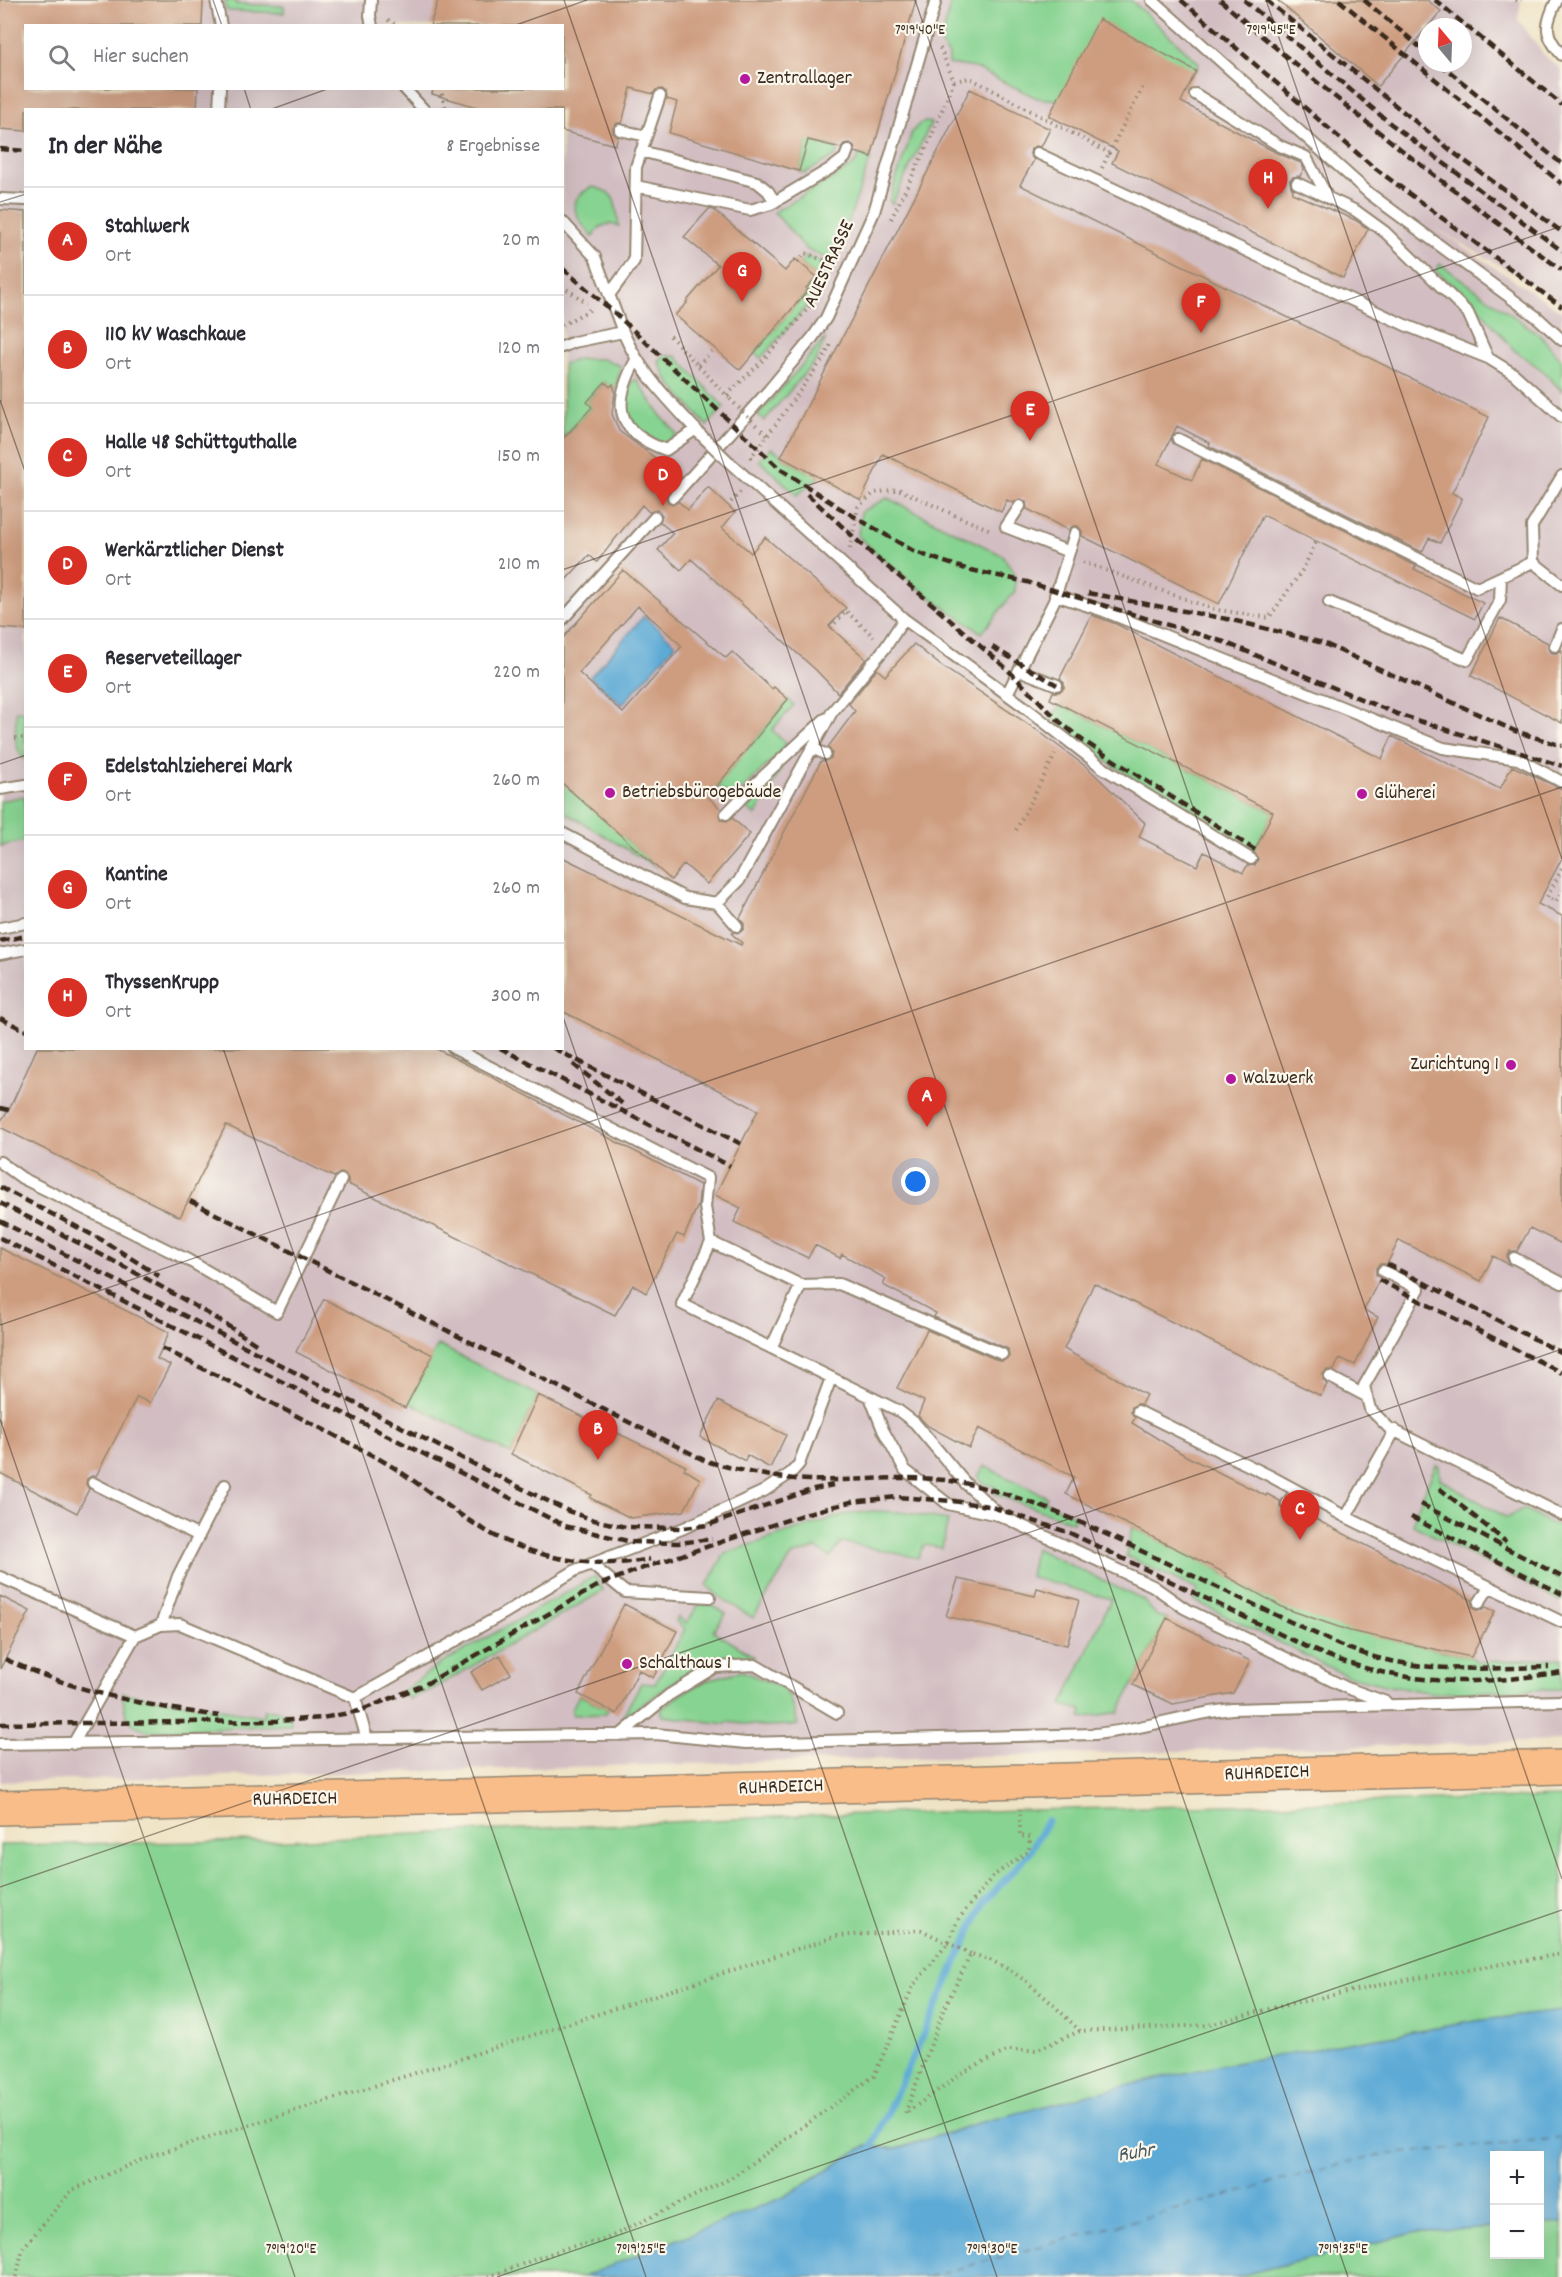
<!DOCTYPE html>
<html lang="de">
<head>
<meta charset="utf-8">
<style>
	body { margin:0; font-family:Dekko,sans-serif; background:#f2f2f3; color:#2b2b33 }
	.controls { position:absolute; right:18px; bottom:18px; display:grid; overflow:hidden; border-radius:0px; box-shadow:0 6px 24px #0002 }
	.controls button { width:54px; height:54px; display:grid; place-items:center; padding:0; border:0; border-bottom:2px solid #e1e1e2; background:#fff; color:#2b2b33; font:30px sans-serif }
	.compass { position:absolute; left:1418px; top:18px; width:54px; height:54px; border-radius:50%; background:#fff; box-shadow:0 6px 24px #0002; rotate:341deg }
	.you { position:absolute; left:916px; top:1182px; width:21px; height:21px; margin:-15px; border:4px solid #fff; border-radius:50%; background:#1a73e8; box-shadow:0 0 0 9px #1a73e833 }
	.badge { display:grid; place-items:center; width:39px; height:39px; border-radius:50%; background:#d93025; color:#fff; font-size:20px; font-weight:700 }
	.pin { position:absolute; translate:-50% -50px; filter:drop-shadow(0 2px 3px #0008) }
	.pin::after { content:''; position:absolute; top:32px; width:21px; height:18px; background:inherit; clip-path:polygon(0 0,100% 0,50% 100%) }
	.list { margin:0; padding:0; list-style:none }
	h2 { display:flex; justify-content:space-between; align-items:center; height:78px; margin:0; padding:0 24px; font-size:26px }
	h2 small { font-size:20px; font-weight:400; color:#7c7c81 }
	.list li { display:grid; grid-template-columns:39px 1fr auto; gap:18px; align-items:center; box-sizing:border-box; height:108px; padding:0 24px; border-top:2px solid #e1e1e2 }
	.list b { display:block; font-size:22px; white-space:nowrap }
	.list p { margin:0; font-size:20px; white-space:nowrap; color:#7c7c81 }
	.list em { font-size:20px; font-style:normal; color:#7c7c81 }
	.icon { flex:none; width:33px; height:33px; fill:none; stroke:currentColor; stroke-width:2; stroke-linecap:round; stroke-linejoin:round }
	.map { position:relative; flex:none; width:1562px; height:2277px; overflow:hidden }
	.search { position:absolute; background:#fff; box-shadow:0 6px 24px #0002; left:24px; top:24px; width:540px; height:66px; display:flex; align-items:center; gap:15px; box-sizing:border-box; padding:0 21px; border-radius:0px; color:#7c7c81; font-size:22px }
	.panel { position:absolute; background:#fff; box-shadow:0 6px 24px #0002; left:24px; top:108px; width:540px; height:942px; border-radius:0px }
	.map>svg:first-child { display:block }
</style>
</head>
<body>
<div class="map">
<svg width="1562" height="2277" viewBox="0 0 1562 2277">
	<rect width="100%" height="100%" fill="#fbf7ec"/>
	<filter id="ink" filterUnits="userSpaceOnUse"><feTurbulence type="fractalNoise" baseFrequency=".0167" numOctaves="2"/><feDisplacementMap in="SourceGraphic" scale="12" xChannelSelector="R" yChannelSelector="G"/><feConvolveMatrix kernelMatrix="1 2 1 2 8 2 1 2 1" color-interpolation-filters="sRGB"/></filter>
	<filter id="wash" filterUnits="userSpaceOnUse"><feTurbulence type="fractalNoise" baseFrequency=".008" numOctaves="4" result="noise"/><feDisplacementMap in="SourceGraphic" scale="24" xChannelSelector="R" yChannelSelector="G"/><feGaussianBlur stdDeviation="1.35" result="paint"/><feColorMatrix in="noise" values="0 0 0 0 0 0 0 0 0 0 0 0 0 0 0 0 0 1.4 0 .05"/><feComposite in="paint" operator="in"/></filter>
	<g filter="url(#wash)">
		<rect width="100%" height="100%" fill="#efe3c5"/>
		<path fill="#d2bec2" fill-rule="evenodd" d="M0 0H1521L1518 19 1544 55 1562 70V302L1432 226 1562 312V1741L0 1782ZM26 26H562V88H26ZM1427 27H1463V63H1427ZM26 110H562V1048H26Z"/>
		<path fill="#87d391" stroke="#617e58" stroke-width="1.5" d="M226 0H235L236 4 284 6V13L229 11 225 8Z
			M951 0H1131L1199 63 1196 71 1058 100 1037 98 975 68 949 64V55L941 45Z
			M926 122 931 123 892 204 889 201 912 132 919 124Z
			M808 140 838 148 836 156 805 173 799 171Z
			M860 154 871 157 842 240 831 261 806 249 774 212 850 168 856 162Z
			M593 187C618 192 615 203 619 226 608 222 598 225 593 237 577 220 562 199 593 187Z
			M806 256 828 265 808 305 761 358 754 353 808 291 806 289 817 277 800 263Z
			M1440 264 1540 335 1562 360V391L1542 370 1514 350 1470 298 1436 271Z
			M826 338 816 360 764 421 758 415Z
			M664 356H676L724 407 707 426 668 381 659 362Z
			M579 359H602L621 366 615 391 604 382 587 402 592 407 563 438V364Z
			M636 379 661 416 677 434 663 445C647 436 626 423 626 402 627 396 629 389 631 383Z
			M771 448 782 455 781 457 819 477 797 495 759 460Z
			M887 498 1002 555 1015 574V591L982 633C936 603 898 574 858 536L861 512Z
			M788 699 794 705 772 730 787 745 742 790C732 795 725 794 717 786Z
			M1062 705 1273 812 1253 855 1084 747 1049 717Z
			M16 711 25 712V760C12 748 16 728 16 711Z
			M780 768 781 769 756 815 745 807 777 769Z
			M563 783 658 868 563 811Z
			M25 796V841L0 846V801Z
			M438 1345 538 1395 511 1454 408 1402Z
			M1436 1465 1439 1466 1440 1479 1507 1518 1522 1509 1562 1529V1602L1413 1525 1416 1511Z
			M984 1466 1047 1497 1044 1501 1075 1516 1073 1522 995 1494V1487L983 1483 978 1477Z
			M873 1511 901 1512 948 1520 942 1548 924 1545 918 1558 842 1542 830 1557 816 1548 792 1556 753 1618 718 1596 707 1585 725 1553 843 1515Z
			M1132 1527 1216 1568C1228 1578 1242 1585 1255 1592 1323 1628 1397 1641 1471 1657L1478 1662 1562 1658V1689L1434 1693 1389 1686 1345 1675 1193 1600 1198 1590 1126 1556Z
			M1035 1548 1143 1600 1157 1616 1167 1618 1119 1712 1081 1718 1083 1710 1062 1705 1111 1599 1030 1577Z
			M595 1576 603 1591 431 1690 409 1699 402 1692 437 1666Z
			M699 1604 712 1605 726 1614 713 1631 755 1657C698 1653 667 1691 622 1718L641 1683 655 1684 685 1629 676 1621 678 1617 687 1623Z
			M742 1671 780 1687 789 1696 798 1725 762 1726 727 1722 726 1724 663 1716 661 1710C689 1686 705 1679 742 1671Z
			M123 1693 263 1716 265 1709 290 1713 291 1725 149 1731C127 1727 123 1713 123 1693Z
			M579 1695 608 1709 606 1714 573 1715 572 1709Z
			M1562 1797V2011L1482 2020 1223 2065 978 2123 897 2149 865 2146 784 2197 583 2277H0V1845L266 1841 820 1815Z
			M1562 2223V2277H1234L1422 2231 1494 2227V2254H1540V2225Z"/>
		<path fill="#5daad6" stroke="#4c6a7a" stroke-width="1.5" d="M644 616 676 644 622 705 590 677Z
			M1562 2011V2223L1540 2225V2156H1494V2227L1422 2231 1234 2277H583L784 2197 865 2146 897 2149 978 2123 1120 2087 1223 2065 1482 2020Z"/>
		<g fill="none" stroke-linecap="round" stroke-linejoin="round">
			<path stroke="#5daad6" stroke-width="7" d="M868 2155 983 1904 1030 1852 1047 1821"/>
			<path stroke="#47575e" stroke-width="1.5" stroke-dasharray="8 6" stroke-linecap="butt" d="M928 2277 1371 2156 1562 2138"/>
		</g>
		<g id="blocks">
			<path fill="#ce9d80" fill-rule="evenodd" d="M0 0H203L202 26H26V88H198L197 110H26V131L0 129Z
				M438 0H916L871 157 855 152 854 146 850 143 844 144 841 148 808 140 799 171 669 133 677 102 667 99 666 92 662 89 656 90 653 94 631 88 622 123H617L613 128V133L618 137 615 145 562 131V110H487L432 94 433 88H562V26H430Z
				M1277 0H1427L1441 11 1378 86Z
				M1099 19 1196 71 1181 102 1277 153 1301 163 1304 169 1300 176 1293 177 1290 180 1291 187 1293 190 1292 193 1355 220 1368 229 1343 278 1112 163 1118 151 1049 116Z
				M970 89 1050 129 1041 147 1036 146 1031 149 1030 154 1034 160 1020 185 1489 417 1452 493 1462 498 1440 543 1429 538 1422 552 1209 446 1210 443 1177 426 1158 464 1192 480 1202 459 1416 566 1414 569 1483 603 1475 619 1263 515 1219 604 1082 536V531L1078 526H1073L1068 530 1027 509 1026 502 1021 499 1013 503 1007 500 1001 512 883 454 861 500 781 457Z
				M709 209 714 210 785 271 795 259 817 277 806 288 808 290 740 370 675 315 687 303 686 302 718 265 684 237Z
				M0 210 26 212V630L0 628Z
				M605 382 610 387 613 384 615 391 612 414 619 431 670 469 659 485 667 492 666 496 668 502 672 504 679 502 688 510 708 487 735 512 722 528 751 553 765 537 846 608 829 626 866 659 838 693 816 670 691 559 681 570 658 550 673 533 660 522 662 515 657 510 649 512 642 505 597 562 589 555 562 584V440L592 407 587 402Z
				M623 570 726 658 732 652 772 689 774 687 788 699 708 797 721 809 719 815 721 820 727 821 732 818 750 834 707 884 684 864 671 880 562 783V639ZM638 606 682 646 623 713 579 673Z
				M1092 615 1116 624 1382 759 1392 736 1500 789 1512 766 1562 789V858L1538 904 1562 916V1244L1530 1228 1517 1251H1510L1507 1255V1259L1510 1265 1493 1256 1481 1281 1399 1240 1387 1264H1379L1376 1268V1275L1380 1278 1364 1310 1378 1317 1355 1365 1340 1358 1334 1370H1327L1323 1374V1380L1327 1384 1321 1396 1094 1283 1064 1349 1146 1395 1141 1404H1137L1132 1407 1131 1412 1135 1418 1132 1423 1186 1456 1266 1496 1267 1494 1280 1501V1507L1283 1510 1290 1511 1294 1508 1472 1600V1606L1476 1610H1482L1486 1607 1495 1611 1471 1657 1350 1631 1284 1608 1226 1576 1227 1574 1066 1494 1074 1477 979 1428 969 1448 928 1426 918 1416 924 1401 897 1388 927 1330 1000 1361H1003L1009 1357 1008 1349 934 1317 936 1313 883 1285 886 1279 842 1254 840 1258 815 1245 808 1258 734 1222 741 1208 715 1195 758 1110 562 1011V857L741 945 742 943 732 934 733 932 739 933 744 929V924L740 918 821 761H826L831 758 832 753 828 747 855 711 849 704 877 669 885 676 914 644 940 665 1041 733 1089 769 1145 823 1139 837 1197 866 1204 852 1243 873 1247 866 1255 865 1258 859 1254 852 1273 812 1050 699 1053 692H1059L1064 688V683L1060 678Z
				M1500 618 1548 643V648L1552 653H1557L1562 650V723L1471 676Z
				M37 1048H435L700 1185 698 1205 684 1237 677 1234 646 1293 633 1285 615 1315 348 1184V1179L345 1174 340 1173 334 1177 226 1125 180 1217 0 1127V1122L9 1110Z
				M0 1248 169 1332 157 1359 170 1365 150 1403 137 1397 96 1476H92L87 1479 86 1484 89 1489 77 1513 0 1473Z
				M324 1299 433 1355 405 1408 296 1352Z
				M538 1395 686 1466 684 1469 700 1479 684 1511 631 1518 590 1498 592 1495 511 1454Z
				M718 1401 786 1435 770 1468 747 1455 745 1461 700 1437Z
				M958 1579 1035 1596 1037 1588 1079 1600 1067 1645 946 1616Z
				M0 1596 30 1611 0 1669Z
				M624 1604 677 1631 653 1678 639 1670 617 1714 578 1694Z
				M1167 1618 1250 1661 1233 1693 1173 1704 1133 1685Z
				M500 1655 511 1674 482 1690 471 1672Z"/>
		</g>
	</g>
	<g filter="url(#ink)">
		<use href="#blocks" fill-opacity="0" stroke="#958672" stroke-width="1.5"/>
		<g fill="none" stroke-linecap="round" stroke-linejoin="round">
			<g stroke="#958672" stroke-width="14">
				<path id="service" d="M216 0 221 26
					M371 0 370 16 372 26
					M1152 0 1370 194 1538 318 1562 340
					M1557 0C1545 24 1543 34 1562 55
					M404 88 424 110
					M1195 94 1280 146 1306 157 1328 198
					M219 110 220 88
					M620 130 646 136
					M641 151 757 182 768 191 775 202
					M1037 153 1405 325 1488 358 1514 374 1562 417
					M1297 183 1356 211 1385 232 1468 313 1488 358
					M636 186 750 210 771 204 833 167 845 158 848 150
					M0 199 26 200
					M562 221 595 257 623 332
					M609 295 634 261 636 167 660 96
					M562 347 574 342 623 332C641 374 668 399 699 433
					M636 360C612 404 615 432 666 450L696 429
					M1178 439 1477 588 1533 562
					M729 462 904 619 1026 708 1103 768 1251 859
					M1562 476 1532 526 1533 562 1562 585
					M673 497 769 390 813 337 826 318 874 212 936 0
					M1020 506 1006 527 1069 552
					M1055 595 1104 611 1443 748 1518 759 1562 782
					M1329 602 1467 660 1500 600 1501 577
					M562 620 655 517
					M1555 646 1562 629
					M1019 670 1057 685
					M1007 694 1054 601 1075 533
					M812 748 825 754
					M0 789 26 785
					M726 814 754 785 825 719
					M562 833 685 898 717 903 739 881 832 712 885 648 904 619
					M717 903 737 926
					M0 928 26 923
					M0 954 26 949
					M453 1048 708 1178 705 1207 711 1242
					M0 1162 22 1178 188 1260 277 1312 341 1180
					M1514 1258 1562 1283
					M1383 1271 1419 1289 1364 1386 1370 1409 1389 1428 1562 1515
					M801 1285 839 1284 1002 1354
					M771 1348 801 1285 711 1242 682 1304 899 1411 915 1423 966 1484 1001 1516 1153 1586 1184 1608 1347 1688 1386 1702
					M1330 1377 1366 1396
					M870 1397 883 1430 905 1470 948 1504 998 1515
					M1138 1411 1270 1476 1346 1517 1562 1622
					M93 1483 199 1536
					M1287 1504 1296 1491
					M1346 1517 1395 1430
					M591 1564 625 1592 710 1597
					M0 1577 135 1636
					M1479 1603 1489 1587
					M161 1625 178 1576 225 1485
					M620 1735 669 1695 715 1667 755 1665 837 1713
					M367 1739 355 1698 503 1614 576 1570 684 1528 764 1491 791 1473 799 1464 831 1378
					M0 1744 656 1734 746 1743 1095 1734C1141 1730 1186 1714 1232 1709L1562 1701
					M73 1744 135 1636 161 1625 180 1624 355 1698"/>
			</g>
			<g stroke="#958672" stroke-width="36">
				<path id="primary" d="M0 1808 1562 1767"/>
			</g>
			<path stroke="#958672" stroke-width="4" stroke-dasharray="1.5 4.5" stroke-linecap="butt" d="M1516 0 1519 2 1521 0
				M388 20 397 26
				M954 81 970 78 1109 153 1144 85
				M440 88 446 109
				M1102 168 1109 153
				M891 219 930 140 954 81 940 48
				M798 262 805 253 833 264
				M562 286 587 303
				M562 325 591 309
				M670 336 730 399
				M698 365 715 348
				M727 395 764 359 812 304
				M768 435 825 356 832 342
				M752 458 751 457 768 435 759 428
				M731 502 740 492
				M850 549 858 507 874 493 898 489 961 518 991 530
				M1083 562 1213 609 1269 618 1303 569 1316 542
				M831 628 846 611 874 637
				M15 738H26
				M1016 830 1057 751
				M1562 869 1547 897 1556 901 1562 890
				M1080 2031C1048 2000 1015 1964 971 1954L944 2009 905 2114 962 2073 1009 2050H1036L1080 2031 1209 2025 1273 2008 1388 1983 1562 1954
				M16 2277 23 2248 72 2190 150 2156 457 2060 837 1936 921 1930 971 1954
				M488 2277 566 2248 604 2240 731 2178 874 2076 913 1986 948 1943 957 1921 993 1876 1029 1851 1030 1837 1020 1836V1809"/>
			<use href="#service" stroke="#fff" stroke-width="10"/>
			<use href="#primary" stroke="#f8bd89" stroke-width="33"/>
			<path stroke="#3b2a1e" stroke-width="4.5" stroke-dasharray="9 4.5" stroke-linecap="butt" d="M1181 0 1372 166 1562 307
				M1220 0C1330 96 1444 185 1562 270
				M1244 0 1391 124 1562 251
				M1266 0 1454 153 1562 232
				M1339 0 1562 184
				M1364 0 1427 53
				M1435 0 1562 105
				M1439 63 1562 164
				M0 149 26 151
				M562 268 617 315 779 468 838 507 915 552 966 569 1027 582 1224 642 1397 714 1562 766
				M807 494 872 554 943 613
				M1088 593 1232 620 1323 643 1515 731 1562 746
				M937 609 1006 668 1060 722 1082 740 1255 850
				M992 647 1057 685
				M0 941 26 936
				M0 1018 26 1031
				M500 1048 730 1166
				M553 1048 741 1144
				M573 1064 624 1105
				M0 1108 9 1110
				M0 1187 102 1240 159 1276
				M190 1201 706 1461C740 1471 773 1478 808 1480 862 1482 915 1472 968 1484 1035 1499 1096 1529 1158 1559 1218 1588 1279 1616 1339 1645 1358 1652 1377 1659 1397 1662 1447 1672 1498 1668 1549 1667
				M0 1203C88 1248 177 1291 259 1346
				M0 1221 499 1477 568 1511 594 1520 626 1527 684 1528 708 1525 814 1489 833 1485
				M0 1238 565 1526 632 1542 678 1543 712 1539
				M1387 1264 1562 1353
				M1379 1280 1562 1373
				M162 1348C235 1385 309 1421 381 1460 417 1480 447 1508 483 1529 530 1558 596 1570 650 1559
				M1439 1488 1506 1542
				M1421 1504 1562 1577
				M1411 1517 1562 1594
				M5 1659C75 1692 143 1705 219 1716
				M0 1724 276 1721 322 1718 359 1711 424 1685 599 1585 640 1569 808 1513 851 1502 897 1497 952 1501 989 1506 1070 1533 1311 1649C1398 1686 1470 1687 1562 1672"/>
			<g stroke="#958672" stroke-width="14" stroke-linecap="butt">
				<path id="service-bridge" d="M699 433 729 462"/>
			</g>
			<path stroke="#958672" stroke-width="4" stroke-dasharray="1.5 4.5" stroke-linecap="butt" d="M730 399 759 428"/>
			<use href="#service-bridge" stroke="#fff" stroke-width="10"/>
		</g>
	</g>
	<path fill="none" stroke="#3b2a1e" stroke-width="1.5" stroke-opacity="0.45" d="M213 0 222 26M564 0 1348 2277M915 0 1562 1879M1266 0 1562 859M513 26 587 0M244 88 251 110M269 110 330 88M0 202 26 194M0 400 26 474M562 570 1562 226M0 764 26 755M562 1014 997 2277M223 1048 646 2277M0 1325 1562 787M0 1419 295 2277M0 1887 1562 1349M497 2277 1562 1910"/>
	<g fill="#b5179e" stroke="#fbf7ec" stroke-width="2">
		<circle cx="745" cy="79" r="6"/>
		<circle cx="610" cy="793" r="6"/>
		<circle cx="1362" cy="794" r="6"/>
		<circle cx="1511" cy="1065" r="6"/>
		<circle cx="1231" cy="1079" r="6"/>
		<circle cx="627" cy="1664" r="6"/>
	</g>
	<g text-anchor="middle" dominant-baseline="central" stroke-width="4.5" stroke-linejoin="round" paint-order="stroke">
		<g font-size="20" fill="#3b2a1e" stroke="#fbf7ec" text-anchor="start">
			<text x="757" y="79">Zentrallager</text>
			<text x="622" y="793">Betriebsbürogebäude</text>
			<text x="1374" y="794">Glüherei</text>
			<text x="1499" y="1065" text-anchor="end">Zurichtung 1</text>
			<text x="1243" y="1079">Walzwerk</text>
			<text x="639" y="1664">Schalthaus 1</text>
		</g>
		<g font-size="20" fill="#3b2a1e" stroke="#fbf7ec">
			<text transform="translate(830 264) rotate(-65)">AUESTRASSE</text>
			<text transform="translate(1267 1774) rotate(-2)">RUHRDEICH</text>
			<text transform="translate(781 1788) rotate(-2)">RUHRDEICH</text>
			<text transform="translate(295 1800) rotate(-1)">RUHRDEICH</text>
		</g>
		<g font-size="21" font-style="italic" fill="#47575e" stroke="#fbf7ec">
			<text transform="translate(1136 2154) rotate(-9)">Ruhr</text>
		</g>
	</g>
	<g font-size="15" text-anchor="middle" fill="#3b2a1e" stroke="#fbf7ec" stroke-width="4.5" stroke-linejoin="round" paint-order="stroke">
		<text x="920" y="34">7°19'40"E</text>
		<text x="1271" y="34">7°19'45"E</text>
		<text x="291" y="2253">7°19'20"E</text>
		<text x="641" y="2253">7°19'25"E</text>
		<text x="992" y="2253">7°19'30"E</text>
		<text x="1343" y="2253">7°19'35"E</text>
	</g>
</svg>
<div class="controls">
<button>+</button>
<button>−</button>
</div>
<svg class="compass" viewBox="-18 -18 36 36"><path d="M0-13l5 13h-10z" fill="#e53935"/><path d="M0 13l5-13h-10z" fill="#7c7c81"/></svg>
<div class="you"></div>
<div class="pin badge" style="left:927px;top:1127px">A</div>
<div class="pin badge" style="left:598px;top:1460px">B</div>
<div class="pin badge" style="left:1300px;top:1540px">C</div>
<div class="pin badge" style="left:663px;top:506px">D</div>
<div class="pin badge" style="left:1030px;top:441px">E</div>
<div class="pin badge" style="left:1201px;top:333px">F</div>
<div class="pin badge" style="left:742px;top:302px">G</div>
<div class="pin badge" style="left:1268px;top:209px">H</div>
<div class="search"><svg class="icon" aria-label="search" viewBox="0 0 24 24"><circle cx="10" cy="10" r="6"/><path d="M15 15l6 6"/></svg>Hier suchen</div>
<section class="panel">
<h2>In der Nähe<small>8 Ergebnisse</small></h2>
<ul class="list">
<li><span class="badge">A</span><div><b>Stahlwerk</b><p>Ort</p></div><em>20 m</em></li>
<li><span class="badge">B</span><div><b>110 kV Waschkaue</b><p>Ort</p></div><em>120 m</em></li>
<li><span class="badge">C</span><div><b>Halle 48 Schüttguthalle</b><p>Ort</p></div><em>150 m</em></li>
<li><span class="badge">D</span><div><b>Werkärztlicher Dienst</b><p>Ort</p></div><em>210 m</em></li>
<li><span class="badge">E</span><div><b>Reserveteillager</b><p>Ort</p></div><em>220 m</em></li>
<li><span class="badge">F</span><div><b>Edelstahlzieherei Mark</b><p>Ort</p></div><em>260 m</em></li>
<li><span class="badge">G</span><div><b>Kantine</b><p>Ort</p></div><em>260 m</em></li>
<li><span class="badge">H</span><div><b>ThyssenKrupp</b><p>Ort</p></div><em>300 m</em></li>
</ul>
</section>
</div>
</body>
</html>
